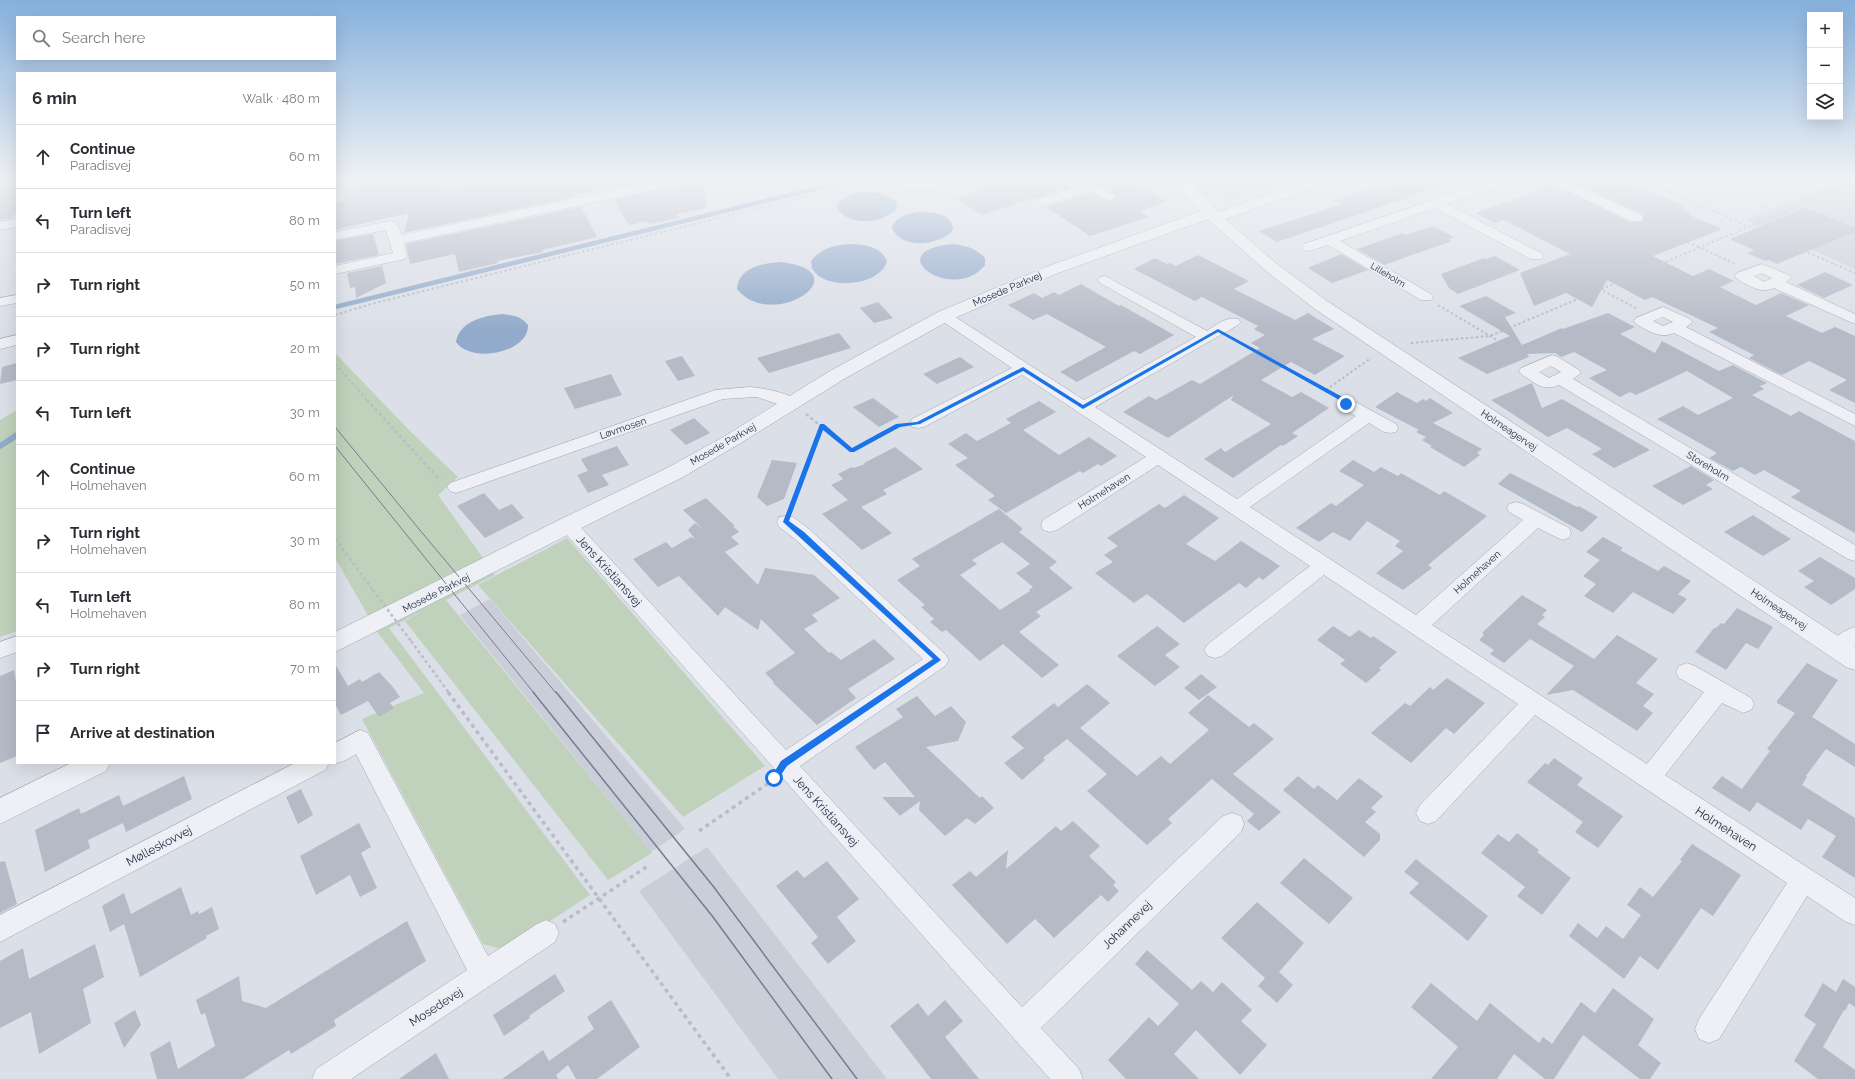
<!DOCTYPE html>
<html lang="en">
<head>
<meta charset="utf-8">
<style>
	body { margin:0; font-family:Raleway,sans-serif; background:#f7f7f7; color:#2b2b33 }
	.controls { position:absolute; right:12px; top:12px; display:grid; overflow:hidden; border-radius:0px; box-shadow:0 4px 16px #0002 }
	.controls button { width:36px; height:36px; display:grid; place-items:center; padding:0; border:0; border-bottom:1px solid #e1e1e2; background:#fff; color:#2b2b33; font:20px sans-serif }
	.stop { position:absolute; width:12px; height:12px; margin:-9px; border:3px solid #1a73e8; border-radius:50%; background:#fff }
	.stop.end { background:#1a73e8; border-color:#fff; box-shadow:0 1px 4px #0008 }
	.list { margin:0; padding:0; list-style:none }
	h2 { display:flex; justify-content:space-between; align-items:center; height:52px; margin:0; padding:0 16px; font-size:17px }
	h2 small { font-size:13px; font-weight:400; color:#7c7c81 }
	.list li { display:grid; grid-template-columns:26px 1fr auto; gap:12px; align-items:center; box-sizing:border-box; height:64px; padding:0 16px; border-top:1px solid #e1e1e2 }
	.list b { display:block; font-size:15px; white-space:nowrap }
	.list p { margin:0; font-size:13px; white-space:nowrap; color:#7c7c81 }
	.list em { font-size:13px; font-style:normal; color:#7c7c81 }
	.icon { flex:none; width:22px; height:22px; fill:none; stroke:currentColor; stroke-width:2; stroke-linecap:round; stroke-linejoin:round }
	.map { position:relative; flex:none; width:1855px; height:1079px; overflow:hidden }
	.search { position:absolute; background:#fff; box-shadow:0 4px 16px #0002; left:16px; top:16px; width:320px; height:44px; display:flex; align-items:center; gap:10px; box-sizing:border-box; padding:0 14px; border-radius:0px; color:#7c7c81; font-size:15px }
	.panel { position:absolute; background:#fff; box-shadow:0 4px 16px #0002; left:16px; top:72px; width:320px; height:692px; border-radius:0px }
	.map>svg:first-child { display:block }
</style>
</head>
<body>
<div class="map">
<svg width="1855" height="1079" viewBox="0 0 1855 1079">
	<rect width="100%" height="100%" fill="#dbdfe7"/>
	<path fill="#c9ced9" d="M1845 180H1855V269L1745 220Z
		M490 599 685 829 651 852 460 615Z
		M707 847 887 1079H778L639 891Z"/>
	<path fill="#c0d2bb" d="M1188 180H1290L1237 197 1200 194Z
		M335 353 410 431 458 477 438 495 495 575 446 600 652 853 608 880 405 621 423 611 389 628 590 895 505 950 483 944 362 719 424 693 378 633 335 558Z
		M17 410V631L0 637V420Z
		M567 538 765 766 683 817 478 585Z"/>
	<path fill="#92aacb" d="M859 192C873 192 886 192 896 202L897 208C885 224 848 227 837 208L838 203 850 195Z
		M918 212C931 212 953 213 953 230 940 246 899 250 892 227 897 216 907 214 918 212Z
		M850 244C866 245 880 246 887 261 881 286 826 291 813 270 811 268 812 264 811 261 821 248 835 245 850 244Z
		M954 244C966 246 976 248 985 258V265C953 305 876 250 954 244Z
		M780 262C864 271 772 333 737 289 739 267 762 264 780 262Z
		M502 314C513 315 521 316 528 325 529 353 471 364 456 342 460 321 483 316 502 314Z"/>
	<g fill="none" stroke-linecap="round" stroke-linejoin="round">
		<path stroke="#92aacb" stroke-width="4.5" d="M1226 180H1249
			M335 307 850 180"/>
		<path stroke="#92aacb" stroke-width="6" d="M0 446 17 435"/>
	</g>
	<path fill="#b5bac7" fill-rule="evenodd" d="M0 180H17V211L12 218 0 220Z
		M380 180H443L445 189 479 182V180H654L608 190 606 188 574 195 575 197 404 233 409 213 335 230V202L345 201V188L381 182Z
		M688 180H704L706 208 677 214 679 218 649 224 647 221 629 225 614 200 681 185Z
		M1003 180H1060L1071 187 1038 198 1036 200 1034 198 981 215 957 198 986 189 981 186Z
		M1113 180H1128L1167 201 1140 211 1149 217 1090 236 1046 207 1090 193 1111 202 1117 196 1099 185Z
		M1409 180H1451V183L1277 242 1259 231 1343 204 1334 201 1385 184 1389 187Z
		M1569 180H1615L1626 185 1631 183 1684 206 1682 207 1686 209 1683 210 1691 214 1690 215 1722 229 1653 256 1693 276 1709 269 1734 281 1720 287 1756 305 1781 293 1809 305 1786 316 1822 333 1835 327 1855 336V403L1829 390 1847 380 1809 361 1782 375 1749 358 1754 355 1709 332 1718 328 1652 297 1645 300 1607 280 1592 307 1566 293 1534 306 1520 273 1570 254 1504 220 1495 223 1476 213 1537 191 1531 188 1549 182 1630 222H1641L1644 219 1642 214Z
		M581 207 597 237 542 250 543 252 497 261 498 263 459 272 455 254 410 264 406 244Z
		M1806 208 1855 228V232L1777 264 1769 260 1766 261 1747 253 1754 250 1730 239Z
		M1433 226 1454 237 1449 239 1452 241 1384 265 1357 249 1403 233 1406 235Z
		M373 234 379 255 335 264V241Z
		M1341 254 1368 270 1332 283 1308 268Z
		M1198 255 1249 281 1234 289 1295 320 1308 313 1334 329 1312 339 1345 356 1315 375 1291 362 1261 380 1292 397 1301 392 1329 408 1292 433 1298 436 1283 446 1281 445 1233 478 1204 459 1221 448 1225 452 1271 424 1231 400 1234 395 1168 438 1123 412 1149 396 1156 400 1192 380 1200 384 1260 348 1251 343 1265 335 1254 329 1258 326 1202 297 1195 301 1134 269 1155 258 1167 264 1170 263 1176 266Z
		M1495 256 1520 270 1458 294 1449 288 1441 274 1484 258 1486 259Z
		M382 266 386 283 356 298 355 287 350 288 347 273Z
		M1825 272 1853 285 1824 298 1797 285Z
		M1081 284 1119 306 1121 305 1174 335 1140 354 1134 351 1077 382 1060 372 1106 347 1047 314 1033 320 1008 305 1034 293 1042 298 1054 292 1059 295Z
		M1486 296 1516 313 1505 317 1522 345 1562 328 1563 329 1608 313 1635 327 1620 334 1655 353 1662 341 1719 371 1733 365 1767 383 1760 386 1764 389 1752 395 1791 416 1799 411 1855 441V533L1791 497 1801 491 1764 470 1755 475 1741 467 1733 471 1709 458 1717 453 1657 419 1683 406 1698 415 1733 398 1687 371 1636 395 1630 392 1620 397 1589 378 1607 370 1574 352 1561 357 1555 353 1527 354 1529 357 1487 374 1458 358 1510 336 1459 306Z
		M878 302 893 318 874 323 860 308Z
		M839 333 851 348 769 373 757 358Z
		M682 356 695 376 678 381 665 361Z
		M960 357 974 367 937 384 923 374Z
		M17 363V380L0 384 2 367Z
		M611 374 622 395 575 409 564 388Z
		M1532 383 1542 408 1562 399 1650 450 1614 468 1592 454 1602 449 1567 428 1548 437 1491 400Z
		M1397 392 1417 403 1423 399 1426 401 1430 398 1453 413 1433 423 1482 449 1477 453 1480 455 1464 467 1430 447 1432 446 1422 440 1426 437 1416 432 1419 430 1375 407Z
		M873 398 899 417 879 427 853 407Z
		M1039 401 1056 412 1023 430 1059 455 1089 437 1117 456 1101 466 1098 464 1083 473 1080 471 1006 513 988 500 995 496 955 465 968 458 948 444 966 433 977 441 1011 423 1006 419Z
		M694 418 710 433 686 445 670 430Z
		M617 446 629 465 602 475 609 485 588 493 577 475 588 471 581 459Z
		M895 447 923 469 883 490 887 494 861 507 892 533 862 550 822 514 848 500 831 485 843 479 838 474 852 467 854 468 865 464 864 463Z
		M772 460 797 463 784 499 767 506 757 497Z
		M1353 460 1374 472 1381 467 1398 476 1401 473 1440 495 1444 491 1487 516 1428 565 1432 568 1403 590 1376 573 1403 551 1395 546 1400 541 1367 521 1350 541 1333 532 1319 542 1296 528 1331 503 1336 506 1364 485 1339 471Z
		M1691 466 1714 480 1706 485 1713 489 1683 505 1652 486Z
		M1510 473 1577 507 1579 506 1598 517 1582 532 1498 484Z
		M484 493 499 510 512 504 524 518 485 538 457 506Z
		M1184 495 1219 518 1186 544 1215 561 1241 541 1280 566 1263 580 1259 577 1246 588 1239 583 1184 623 1147 594 1134 603 1095 573 1113 562 1104 555 1118 546 1107 538 1159 504 1165 508Z
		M706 498 735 526H733L739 532 731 537 739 544 725 552 758 585 765 568 814 575 840 598 812 615 818 621 804 629 829 653 831 652 841 660 874 639 895 659 848 689 856 698 817 725 773 683 774 682 765 673 795 653 761 619 758 630 725 607 718 616 679 576 658 587 633 559 666 542 672 548 691 537 695 539 688 530 695 523 704 530 683 510Z
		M999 509 1023 529 1019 532 1057 562 1049 568 1073 588 1036 612 1041 616 1019 632 1059 665 1042 678 1003 644 980 661 946 630 942 632 930 622 934 619 921 607 925 605 897 580 920 566 912 559ZM1002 542 1030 564 1016 573 1033 587 1029 590 1030 591 1000 610 960 575 977 564 972 560Z
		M1753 515 1773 528 1791 539 1763 556 1724 532Z
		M1603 537 1623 548 1620 550 1658 571 1664 566 1691 581 1678 594 1687 599 1673 614 1633 592 1613 613 1584 596 1596 584 1583 576 1600 560 1586 552Z
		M1820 557 1855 578V589L1831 605 1804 587 1814 581 1798 571Z
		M1522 595 1547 610 1542 615 1545 617 1537 624 1594 659 1617 635 1658 659 1636 683 1654 694 1643 706 1653 713 1637 731 1573 690 1546 695 1574 666 1530 639 1504 663 1490 654 1494 650 1479 640 1484 635 1482 633Z
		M1737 608 1773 627 1758 649 1746 643 1726 670 1695 652 1714 628H1716L1721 623 1724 624Z
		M1157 626 1180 644 1165 655 1180 667 1155 686 1117 656Z
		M1333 626 1350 637 1359 630 1371 638 1373 636 1397 652 1379 668 1381 670 1366 683 1340 664 1345 660 1317 640Z
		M1807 663 1838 680 1812 717 1855 744V767L1826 749 1806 776 1807 777 1802 785 1855 818V878L1822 857 1836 836 1808 819 1801 830 1757 802 1750 812 1712 788 1722 776 1742 789 1770 751 1767 749 1795 713 1777 703V701Z
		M335 664 348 686 360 679 362 682 379 672 392 686 400 697 390 703 394 708 379 717 368 701 341 715 335 704Z
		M14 670 17 688V756L0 763V676Z
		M1201 674 1217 687 1199 700 1184 688Z
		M1447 678 1485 703 1454 734 1446 728 1411 763 1371 733 1405 703 1410 706 1430 687 1433 690Z
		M1087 684 1110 703 1080 728 1137 776 1161 756 1170 764 1209 730 1188 713 1208 695 1249 727 1254 723 1274 739 1233 774 1281 812 1259 831 1247 821 1254 814 1212 779 1168 819 1172 823 1147 845 1087 791 1107 774 1067 739 1043 758 1045 760 1022 780 1004 763 1024 748 1011 737 1054 703 1058 707Z
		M917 696 935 716 951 706 966 722 958 741 926 747 980 798 982 796 994 808 975 824 967 818 945 836 919 810 920 801 900 816 882 797H915L885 762 874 770 855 747 903 717 896 709Z
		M1554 758 1583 778 1577 785 1623 816 1598 848 1575 832 1583 822 1527 782 1545 763 1548 765Z
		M184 776 192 799 126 832 123 823 88 840 90 848 45 872 35 830 79 808 81 814 119 795 123 806Z
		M1298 776 1314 789 1318 785 1337 800 1359 778 1383 796 1371 808 1376 812 1365 822 1380 834V840L1364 857 1283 790Z
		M301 789 313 815 298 824 286 797Z
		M1073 821 1100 846 1089 856 1116 882 1113 885 1119 891 1108 902 1101 895 1054 938 1035 919 1007 944 952 885 970 871 976 877 1008 850 1006 869 1056 826 1061 831Z
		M359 823 371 847 361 853 377 888 360 897 350 875 316 895 300 856Z
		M1517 833 1539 850 1537 852 1571 878 1542 915 1517 896 1525 887 1481 853 1498 834 1509 842Z
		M1692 844 1741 875 1713 916 1701 908 1658 970 1640 956 1624 979 1569 936 1578 923 1597 938 1606 926 1623 939 1641 915 1627 905 1640 887 1653 897 1682 861 1680 860Z
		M1304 858 1353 898 1329 924 1280 883Z
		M1416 859 1488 916 1468 941 1409 893 1419 883 1404 872Z
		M5 861 17 904 0 913V862Z
		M827 861 859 899 837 917 856 941 828 964 811 943 818 937 776 886 797 870 804 878Z
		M181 887 191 915 198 911 199 914 212 907 219 929 206 936 207 938 140 977 124 924 110 932 102 906 124 893 131 914Z
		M1257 902 1304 943 1279 972 1293 985 1277 1003 1258 986 1265 978 1221 938Z
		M407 921 426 961 334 1020 336 1026 291 1054 289 1050 243 1079H157L150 1053 170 1041 178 1069 215 1046 205 1013 201 1015 196 1000 239 976 242 1001 266 1008Z
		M95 944 104 977 83 989 91 1023 39 1054 31 1012 0 1028V961L23 948 29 979Z
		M1147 950 1192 990 1201 981 1213 992 1222 982 1252 1010 1241 1021 1267 1045 1240 1075 1196 1030 1174 1054 1199 1079H1126L1108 1060 1149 1017 1158 1026 1179 1004 1135 964Z
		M555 974 565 991 529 1016 530 1018 504 1036 493 1015Z
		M1843 979 1855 987V1007L1849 1003 1845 1011 1844 1010 1823 1047 1855 1070V1079H1818L1794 1061 1816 1024 1804 1016 1823 983 1836 992Z
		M1431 983 1477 1021 1490 1003 1539 1043 1543 1037 1552 1044 1581 1002 1595 1013 1613 988 1654 1019 1638 1045 1661 1063 1650 1079H1640L1583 1035 1554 1079H1545L1514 1054 1497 1079H1431L1458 1047 1411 1007Z
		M611 1000 640 1047 597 1079H576L568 1065 556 1075 558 1079H502L543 1050 549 1061 594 1029 587 1017Z
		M945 1000 963 1021 945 1037 979 1079H931L890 1026 918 1003 928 1016Z
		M135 1010 141 1025 124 1048 114 1023Z
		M436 1053 449 1079H399Z"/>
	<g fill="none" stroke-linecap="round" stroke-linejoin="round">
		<g stroke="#a0a6b1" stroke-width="1">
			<path id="minor" d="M662 180H687L681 184 404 243 407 256 405 259 335 274V266L393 253 386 230 335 240V232L391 221 396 222 402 235Z
				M1075 180H1089L1116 197 1110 201 1090 191 1043 206 1037 202 1038 199 1081 186 1077 184Z
				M1491 180H1510L1508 183 1447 204 1541 253 1543 256 1541 259H1531L1435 208 1340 241 1431 294 1433 297 1431 300H1421L1328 245 1309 251 1304 250 1302 247 1304 244Z
				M1549 180H1565L1641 215 1643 218 1641 221H1631L1551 183Z
				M17 219V227L0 230V222Z
				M1762 264 1789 275 1791 278 1786 282 1855 314V324L1774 288C1760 294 1750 286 1737 279L1735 276 1737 273ZM1762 273 1772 278 1764 282 1754 276Z
				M1105 276 1207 331C1216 325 1227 316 1238 319L1241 322 1238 325 1095 407 1237 499 1356 416 1340 408 1338 404 1340 400 1346 399 1352 400 1396 424 1398 428 1396 432 1390 433 1384 432 1369 423 1250 507 1416 615 1523 520 1509 512 1507 508 1509 504 1516 502 1523 504 1569 528 1571 533 1569 538 1562 540 1538 528 1432 625 1647 764 1704 692 1679 678 1676 672 1679 666 1687 663 1695 666 1751 698 1754 704 1751 710 1743 713 1722 703 1665 775 1855 898V925L1846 922 1807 896 1719 1039 1709 1043 1699 1039 1695 1029 1699 1019 1787 883 1535 715 1436 821 1428 824 1420 821 1416 813 1420 805 1518 704 1324 575 1222 656 1215 658 1208 656 1204 650 1208 644 1310 566 1158 465 1057 530 1050 532 1043 530 1041 525 1043 520 1146 457 1022 375 924 427 918 428 912 427 910 423 912 419 1012 368 939 319 937 316 939 313H949L1084 400 1196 337 1100 283 1098 280 1100 277Z
				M17 295V303L0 306V298Z
				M1663 307 1690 319 1693 322 1686 327 1855 414V426L1674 333C1659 339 1649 331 1636 324L1634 321 1636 318ZM1663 317 1673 322 1663 326 1653 321Z
				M17 335V345L0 349V339Z
				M1552 355 1558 357 1579 370 1581 373 1573 379 1855 545V561L1848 559 1559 385C1543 392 1535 383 1521 374L1519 371 1521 368ZM1551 366 1561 372 1549 378 1539 372Z
				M750 387C763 388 793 393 800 404L798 408 792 409 757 397 723 399 462 491 456 493 450 491 447 487 450 483 715 390Z
				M786 516 793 517 809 529 945 654 949 660 945 666 800 766 1022 1007 1223 816 1232 813 1241 816 1244 824 1241 832 1041 1028 1079 1069 1083 1079H1050L558 525 560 520 567 518 574 520 786 750 923 659 795 539 779 527 777 522 779 517Z
				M1855 627V646C1846 653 1841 657 1830 654L1827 648C1832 638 1844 630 1855 627Z
				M17 636V652L0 658V642Z
				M360 730 368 733 488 956 537 924 546 920 555 924 559 933 555 942 351 1079H312L316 1069 467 970 356 754C349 758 341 764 333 763H335V743Z
				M295 763H329L325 770 0 942V915Z"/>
		</g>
		<g stroke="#a0a6b1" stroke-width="1">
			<path id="tertiary" d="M1173 180H1188L1218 212 1309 180H1330L1328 183 1225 219 1277 264 1327 301 1855 647V670L1846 667 1315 309 1265 270 1208 219 1058 273 950 320 844 379 739 444 683 477 335 652V632L559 520 669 467 725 436 830 371 938 312 1046 267 1201 211Z
				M71 763H110L106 771 0 824V798Z"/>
		</g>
		<path stroke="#b9bdc5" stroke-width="2" stroke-dasharray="2.5 2.5" stroke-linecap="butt" d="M1643 180 1855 273
			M1831 181 1845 186
			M1655 185 1668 180
			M1799 194 1814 199
			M1766 207 1781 213
			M1651 225 1735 264
			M1550 263 1636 308
			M1438 305 1525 357
			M335 315 371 304 860 183C883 181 917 196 937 190 943 188 950 183 956 180
			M1233 338 1333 394
			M1411 343 1490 336 1855 182
			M335 364 368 401
			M1326 390 1371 358"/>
		<path stroke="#b9bdc5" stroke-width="2.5" stroke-dasharray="3 3" stroke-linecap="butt" d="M367 400 440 480
			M806 414 852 451 901 425
			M791 508 822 425
			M335 539 373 590
			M411 641 449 693"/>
		<path stroke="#b9bdc5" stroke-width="3.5" stroke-dasharray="4 4" stroke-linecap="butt" d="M448 692 731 1079
			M699 831 773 780
			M563 922 648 866"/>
		<use href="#minor" fill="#eef0f5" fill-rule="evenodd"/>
		<use href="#tertiary" fill="#eef0f5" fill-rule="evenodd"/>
		<path stroke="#737d92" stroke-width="1" d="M335 427 419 529 556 693
			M335 446 534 693"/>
		<path stroke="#737d92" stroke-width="1.5" d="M533 692 713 917 832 1079
			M556 692 713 886 857 1079"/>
		<path stroke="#b9bdc5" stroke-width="2.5" stroke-dasharray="3 3" stroke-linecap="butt" d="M373 590 411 641"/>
	</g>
	<linearGradient id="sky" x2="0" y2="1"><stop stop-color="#85b0dc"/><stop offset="0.54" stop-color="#eff1f4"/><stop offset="1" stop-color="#eff1f4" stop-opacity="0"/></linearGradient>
	<rect width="1855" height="331" fill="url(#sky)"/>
	<path fill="#1a73e8" d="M1218 329 1348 400 1349 404 1344 405 1343 402 1218 332 1083 409 1023 371 920 424 900 427 854 452H850L823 430 789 521 804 532 941 660 787 766 777 781H772V776L781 761 933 659 783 522 820 424H824L852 448 896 424 917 422 1023 367 1083 405Z"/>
	<g text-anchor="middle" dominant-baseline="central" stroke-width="4" stroke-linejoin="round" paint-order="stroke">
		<g font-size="9" fill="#242c3e" stroke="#eaeef5">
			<text transform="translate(1388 275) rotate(31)">Lilleholm</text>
		</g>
		<g font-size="10" fill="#242c3e" stroke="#eaeef5">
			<text transform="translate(1007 289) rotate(-23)">Mosede Parkvej</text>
			<text transform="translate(623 428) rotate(-19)">Løvmosen</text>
			<text transform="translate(1509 430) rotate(34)">Holmeagervej</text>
			<text transform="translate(723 444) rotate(-30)">Mosede Parkvej</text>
			<text transform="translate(1708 466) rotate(31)">Storeholm</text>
			<text transform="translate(1104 491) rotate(-32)">Holmehaven</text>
			<text transform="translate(1477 572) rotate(-42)">Holmehaven</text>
			<text transform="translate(436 593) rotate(-27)">Mosede Parkvej</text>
			<text transform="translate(1779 609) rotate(34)">Holmeagervej</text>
		</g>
		<g font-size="12" fill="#242c3e" stroke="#eaeef5">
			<text transform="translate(609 571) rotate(48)">Jens Kristiansvej</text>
			<text transform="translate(826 811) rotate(48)">Jens Kristiansvej</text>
			<text transform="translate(1726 829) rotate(33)">Holmehaven</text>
			<text transform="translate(159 846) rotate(-28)">Mølleskovvej</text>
			<text transform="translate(1127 925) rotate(-44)">Johannevej</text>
			<text transform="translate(436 1007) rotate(-33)">Mosedevej</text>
		</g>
	</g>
</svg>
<div class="controls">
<button>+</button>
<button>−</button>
<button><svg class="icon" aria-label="layers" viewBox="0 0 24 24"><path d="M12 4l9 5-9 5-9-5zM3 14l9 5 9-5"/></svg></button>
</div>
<div class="stop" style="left:774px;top:778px"></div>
<div class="stop end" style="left:1346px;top:404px"></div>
<div class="search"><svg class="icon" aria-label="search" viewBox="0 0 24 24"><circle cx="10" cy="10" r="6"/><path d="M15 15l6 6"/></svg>Search here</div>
<section class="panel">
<h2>6 min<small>Walk · 480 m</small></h2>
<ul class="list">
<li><svg class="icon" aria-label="ahead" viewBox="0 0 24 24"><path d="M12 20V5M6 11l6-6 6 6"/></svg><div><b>Continue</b><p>Paradisvej</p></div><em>60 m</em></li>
<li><svg class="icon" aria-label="left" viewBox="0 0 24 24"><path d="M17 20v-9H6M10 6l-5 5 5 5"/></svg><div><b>Turn left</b><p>Paradisvej</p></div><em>80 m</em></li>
<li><svg class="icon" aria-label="right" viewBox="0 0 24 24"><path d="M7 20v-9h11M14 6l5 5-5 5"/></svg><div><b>Turn right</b></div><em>50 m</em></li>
<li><svg class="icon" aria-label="right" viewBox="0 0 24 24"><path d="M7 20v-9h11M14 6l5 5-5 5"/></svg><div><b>Turn right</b></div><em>20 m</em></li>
<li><svg class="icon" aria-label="left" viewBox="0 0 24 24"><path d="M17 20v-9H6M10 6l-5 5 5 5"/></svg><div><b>Turn left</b></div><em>30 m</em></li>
<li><svg class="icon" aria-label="ahead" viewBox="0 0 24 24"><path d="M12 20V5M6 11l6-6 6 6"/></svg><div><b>Continue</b><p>Holmehaven</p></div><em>60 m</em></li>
<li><svg class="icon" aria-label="right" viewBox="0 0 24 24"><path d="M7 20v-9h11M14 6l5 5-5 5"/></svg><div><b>Turn right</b><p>Holmehaven</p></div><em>30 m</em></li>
<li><svg class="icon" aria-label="left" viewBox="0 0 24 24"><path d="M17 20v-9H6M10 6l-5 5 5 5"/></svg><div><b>Turn left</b><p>Holmehaven</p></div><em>80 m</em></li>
<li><svg class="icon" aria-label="right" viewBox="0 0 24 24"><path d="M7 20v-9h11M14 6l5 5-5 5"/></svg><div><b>Turn right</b></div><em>70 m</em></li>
<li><svg class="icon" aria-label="arrive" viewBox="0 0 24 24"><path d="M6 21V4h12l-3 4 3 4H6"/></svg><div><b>Arrive at destination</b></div></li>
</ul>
</section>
</div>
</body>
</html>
